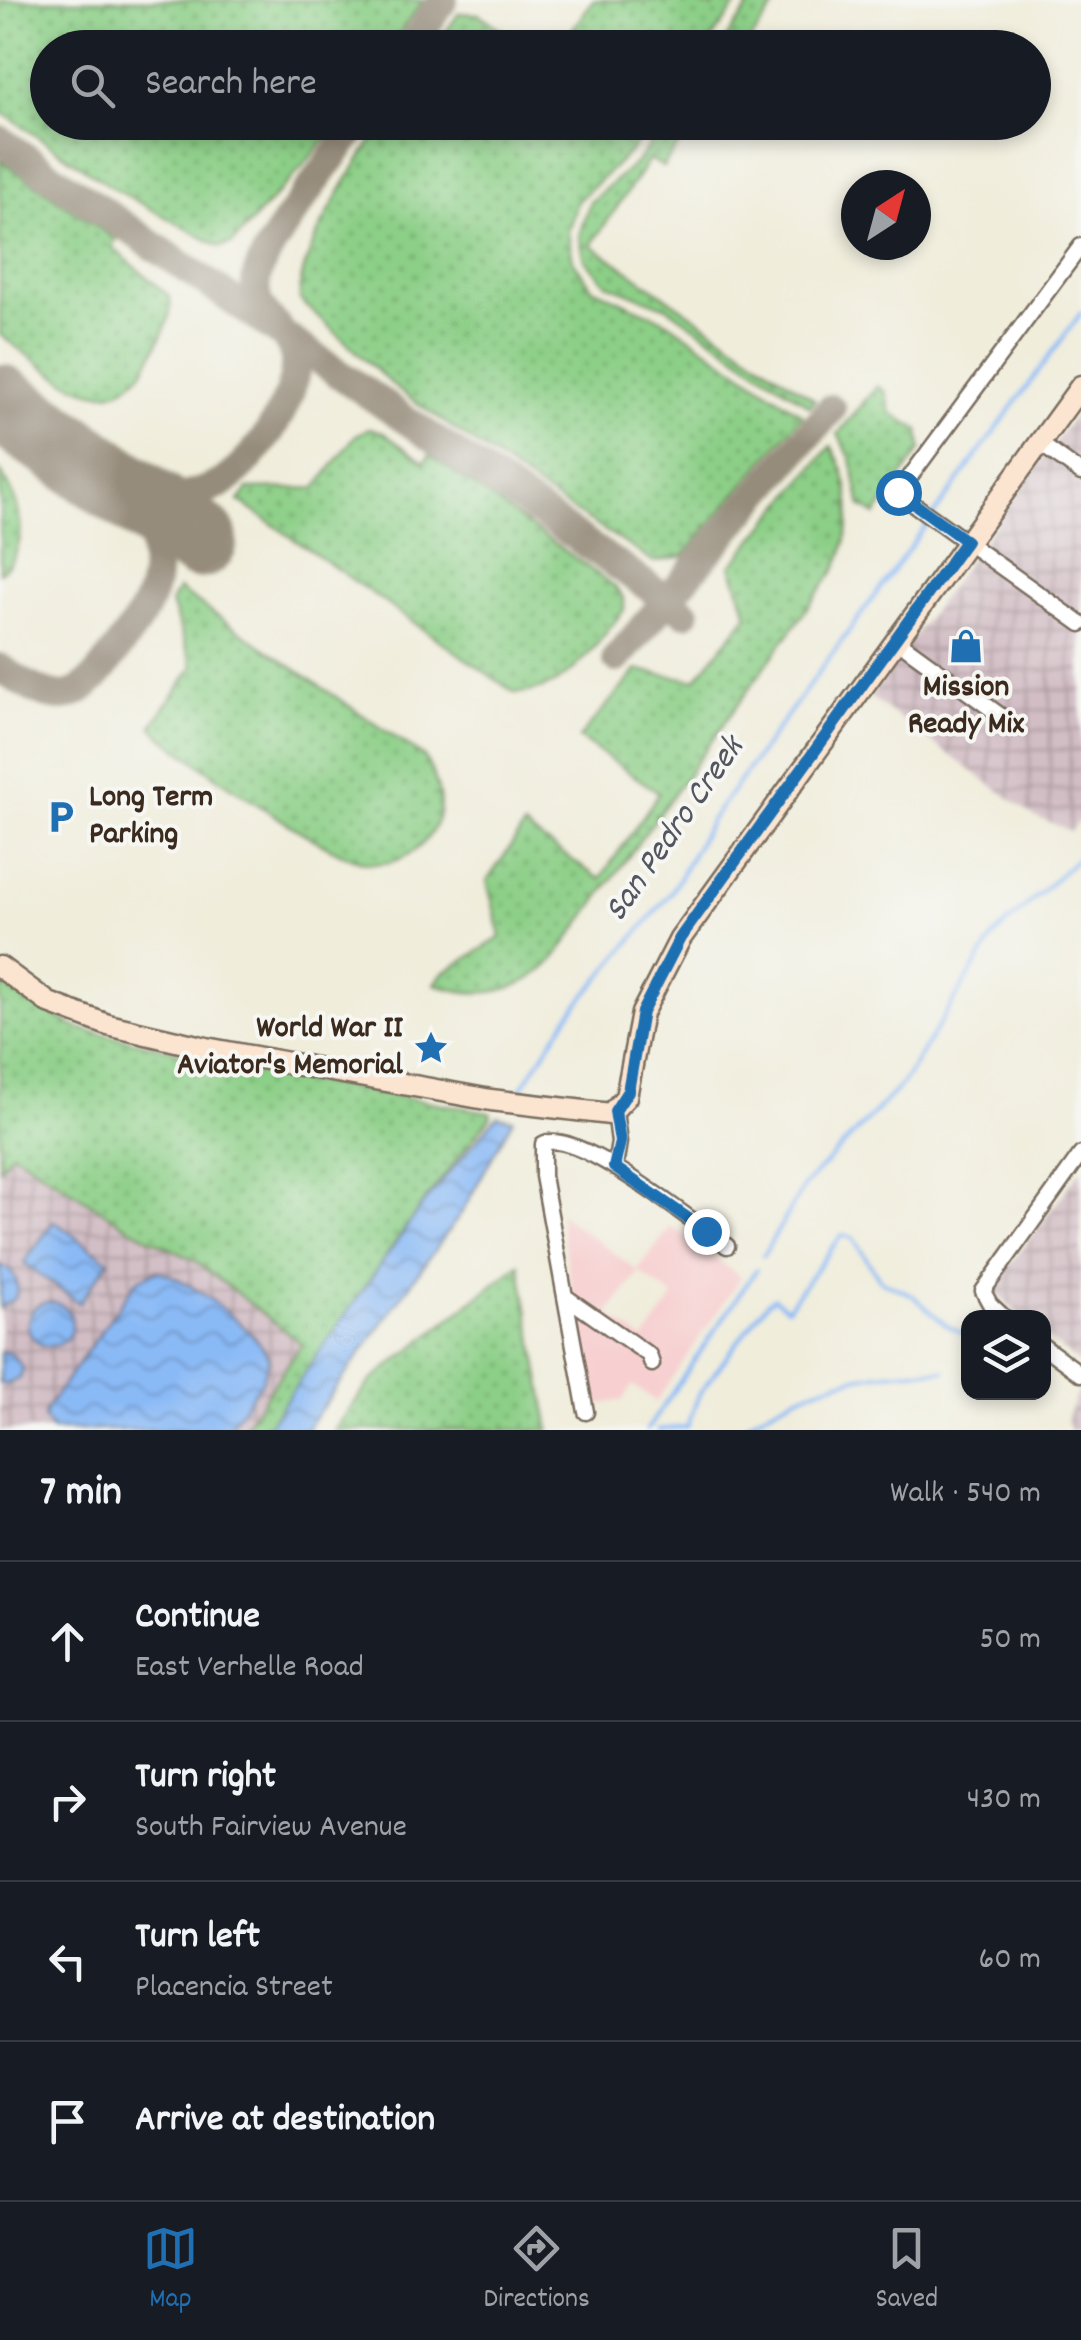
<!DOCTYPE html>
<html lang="en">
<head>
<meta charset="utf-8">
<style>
	body { margin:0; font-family:Dekko,sans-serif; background:#242831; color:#f1f3f6 }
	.controls { position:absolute; right:30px; bottom:30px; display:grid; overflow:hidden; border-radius:20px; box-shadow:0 5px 15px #0003 }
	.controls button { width:90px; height:90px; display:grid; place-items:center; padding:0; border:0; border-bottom:2px solid #363941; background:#171b24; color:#f1f3f6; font:50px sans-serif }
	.compass { position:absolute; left:841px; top:170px; width:90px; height:90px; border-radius:50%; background:#171b24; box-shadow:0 5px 15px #0003; rotate:36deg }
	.stop { position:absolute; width:30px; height:30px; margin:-22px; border:8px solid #1f6fb2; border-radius:50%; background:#fff }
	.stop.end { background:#1f6fb2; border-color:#fff; box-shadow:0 2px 10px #0008 }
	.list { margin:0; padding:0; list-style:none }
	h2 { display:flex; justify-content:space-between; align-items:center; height:130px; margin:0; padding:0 40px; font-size:42px }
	h2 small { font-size:32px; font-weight:400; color:#9ea1a6 }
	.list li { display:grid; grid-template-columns:65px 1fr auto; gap:30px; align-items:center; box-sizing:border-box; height:160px; padding:0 40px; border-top:2px solid #363941 }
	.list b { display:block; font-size:38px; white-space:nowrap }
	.list p { margin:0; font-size:32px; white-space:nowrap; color:#9ea1a6 }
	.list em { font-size:32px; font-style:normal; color:#9ea1a6 }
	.icon { flex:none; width:55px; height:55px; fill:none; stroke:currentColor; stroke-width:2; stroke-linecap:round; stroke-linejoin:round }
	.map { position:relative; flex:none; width:1081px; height:1430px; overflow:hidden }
	.search { position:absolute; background:#171b24; box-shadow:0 5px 15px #0003; left:30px; right:30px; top:30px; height:110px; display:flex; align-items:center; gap:25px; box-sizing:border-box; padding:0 35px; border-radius:55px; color:#9ea1a6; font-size:38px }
	.sheet { height:770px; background:#171b24 }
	nav { display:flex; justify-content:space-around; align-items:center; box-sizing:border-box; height:140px; border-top:2px solid #363941; background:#171b24; font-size:28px; color:#9ea1a6 }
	nav a { display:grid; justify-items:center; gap:5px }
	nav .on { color:#1f6fb2 }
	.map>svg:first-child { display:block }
</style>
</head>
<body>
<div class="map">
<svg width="1081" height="1430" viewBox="0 0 1081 1430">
	<defs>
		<pattern id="industrial-grid" width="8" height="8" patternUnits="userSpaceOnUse" patternTransform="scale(2.5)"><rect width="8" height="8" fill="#d2bdc5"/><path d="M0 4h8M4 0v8" fill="none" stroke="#ac9a9f"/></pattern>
		<pattern id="grass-dots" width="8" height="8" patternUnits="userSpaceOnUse" patternTransform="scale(2.5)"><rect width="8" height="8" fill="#8ccf87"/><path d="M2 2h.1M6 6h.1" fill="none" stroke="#74a86e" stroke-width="1.8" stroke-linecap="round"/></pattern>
		<pattern id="water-waves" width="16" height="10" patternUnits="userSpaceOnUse" patternTransform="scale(2.5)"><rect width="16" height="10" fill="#8abaf6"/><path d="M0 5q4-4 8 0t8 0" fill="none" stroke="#7297c7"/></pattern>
	</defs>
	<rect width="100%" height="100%" fill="#f6f6f2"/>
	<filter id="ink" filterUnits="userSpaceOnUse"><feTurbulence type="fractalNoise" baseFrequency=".01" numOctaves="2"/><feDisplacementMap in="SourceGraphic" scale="20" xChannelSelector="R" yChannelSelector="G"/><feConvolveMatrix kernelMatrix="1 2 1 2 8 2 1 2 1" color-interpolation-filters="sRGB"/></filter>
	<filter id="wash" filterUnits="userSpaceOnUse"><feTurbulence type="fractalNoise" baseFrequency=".0048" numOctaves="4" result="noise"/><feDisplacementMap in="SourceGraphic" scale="40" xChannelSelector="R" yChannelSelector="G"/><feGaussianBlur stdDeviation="2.25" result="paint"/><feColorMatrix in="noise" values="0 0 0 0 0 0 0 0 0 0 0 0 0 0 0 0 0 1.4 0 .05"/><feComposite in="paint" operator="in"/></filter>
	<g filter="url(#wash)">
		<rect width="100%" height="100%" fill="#f0eddb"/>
		<path fill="#f7cfd0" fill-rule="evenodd" d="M559 1213 638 1271 671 1226 741 1277 656 1402 633 1385 623 1400 591 1406ZM639 1272 674 1297 644 1340 608 1314Z"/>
		<path fill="url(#industrial-grid)" d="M1081 406V818L1071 831 1034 816 870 697Z
			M11 1152 132 1230 194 1260 303 1344 242 1430H0V1168Z
			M1081 1170V1365L1044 1335V1318L1022 1317 992 1289Z
			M1081 1384V1430H1070L1066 1419Z"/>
		<path fill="url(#grass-dots)" stroke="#647c52" stroke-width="2.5" d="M0 0H423L390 47 48 48V122L337 123C306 167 268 202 232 244L220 247 113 188 0 111Z
			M593 0H688L713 8 716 0H740L706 47H560Z
			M754 0H779L746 47H720Z
			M459 13 479 14 526 47H435Z
			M667 122 694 123 663 167 650 159 591 245 815 400 810 406 667 307 607 284 585 260 579 235 590 202 637 162Z
			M384 123H652L630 152 577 201 568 233 573 261 592 288 668 322 803 415 683 556 654 562 552 497 397 389 300 300C295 255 358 161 384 123Z
			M0 160 116 240 112 247 169 296C175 314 163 331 156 347 116 440 50 369 0 335Z
			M877 386 886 392 891 413 919 430 921 449 876 515 861 506 851 459 838 434Z
			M369 428 382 432 424 462 430 455 614 586 624 599V610C594 647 567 693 515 693L239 501 248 489 316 488 355 436Z
			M831 446C854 484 855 528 836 568L556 957C524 993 480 1001 435 984L442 974 501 937 487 881 524 827 600 879 659 793 579 738 637 670 695 680 748 615 731 566Z
			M0 471C21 502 33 545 0 573Z
			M178 589 424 757C437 779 447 805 433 830 420 852 394 867 368 863 326 856 195 763 158 733L152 726 193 667 171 603Z
			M0 985 77 1028 299 1079 490 1112 491 1116 422 1204 266 1430H242L302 1344 194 1260 132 1230 12 1152 0 1168Z
			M519 1264 550 1430H334L371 1381Z"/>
		<path fill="url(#water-waves)" stroke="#62728a" stroke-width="2.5" d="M497 1116 513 1119 462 1212 306 1430H265L423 1204Z
			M54 1221 109 1261 79 1303 24 1263Z
			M0 1265C15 1271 21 1283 15 1298L0 1308Z
			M157 1271C183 1274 264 1335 269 1360L261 1383 227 1430H52L44 1418 46 1409 138 1279Z
			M28 1324a22 22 0 1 1 44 0a22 22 0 1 1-44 0Z
			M10 1352 23 1368 20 1378 6 1385 0 1383V1353Z"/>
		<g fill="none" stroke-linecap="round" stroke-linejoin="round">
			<path stroke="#8abaf6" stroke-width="4" d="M517 1095 569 1015 671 893 711 820 1081 313
				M763 1256 804 1186 903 1083 994 936 1081 855
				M647 1430 756 1270
				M658 1430 687 1427 699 1394 767 1303 774 1298 787 1308 842 1235 853 1238 880 1280 912 1295 946 1325 968 1336
				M739 1430C800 1385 870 1368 945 1371"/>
			<path stroke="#968c7c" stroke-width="30" d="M410 48 443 0
				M0 140 685 612
				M617 658 831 409
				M0 668C65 713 79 703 122 643 137 623 153 601 155 575 157 552 151 528 149 506 172 499 202 495 222 483 254 464 309 385 292 348 279 321 248 312 257 276 265 244 336 155 359 122"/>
			<path stroke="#968c7c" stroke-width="78" d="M0 403 199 540"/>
		</g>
	</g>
	<g filter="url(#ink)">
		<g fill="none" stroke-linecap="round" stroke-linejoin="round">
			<g stroke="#7a6e60" stroke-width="19">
				<path id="street" d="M1081 246 898 493 1081 624
					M1038 442 1081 473
					M895 639 1008 721
					M615 1167 619 1142 615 1111
					M566 1297 649 1355 652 1364
					M1005 1318 990 1304 983 1291 1081 1154
					M1044 1347 1081 1374
					M586 1412 543 1176V1144C575 1126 697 1225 727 1246"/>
			</g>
			<g stroke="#7a6e60" stroke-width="25">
				<path id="secondary" d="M0 967 49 1003 108 1025 206 1048 491 1100 610 1114 626 1097 642 1013 680 939 1081 386"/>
			</g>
			<use href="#street" stroke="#fff" stroke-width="14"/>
			<use href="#secondary" stroke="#fce5d0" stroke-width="20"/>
		</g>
	</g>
	<g fill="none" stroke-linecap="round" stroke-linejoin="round" filter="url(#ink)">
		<path stroke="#1f6fb2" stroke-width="12" d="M706 1231 614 1167 620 1142 615 1111 628 1091 642 1012 680 938 966 541 898 492"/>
	</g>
	<defs>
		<g id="shop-bare" transform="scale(2.7)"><path d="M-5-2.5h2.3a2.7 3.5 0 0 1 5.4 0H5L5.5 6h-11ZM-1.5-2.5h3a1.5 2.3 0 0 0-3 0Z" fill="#1f6fb2" stroke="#f6f6f2" stroke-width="2.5" paint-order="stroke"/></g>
		<g id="parking-bare" transform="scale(2.7)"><path d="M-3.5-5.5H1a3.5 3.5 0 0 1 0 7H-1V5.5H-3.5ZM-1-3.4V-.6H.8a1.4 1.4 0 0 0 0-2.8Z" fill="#1f6fb2" stroke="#f6f6f2" stroke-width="2.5" paint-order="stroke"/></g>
		<g id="sight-bare" transform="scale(2.7)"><path d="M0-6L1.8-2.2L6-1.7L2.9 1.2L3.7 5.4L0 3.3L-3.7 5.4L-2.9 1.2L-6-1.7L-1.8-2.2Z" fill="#1f6fb2" stroke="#f6f6f2" stroke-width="2.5" paint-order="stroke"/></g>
	</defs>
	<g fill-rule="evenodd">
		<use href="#shop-bare" x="966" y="646"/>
		<use href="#parking-bare" x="61" y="817"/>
		<use href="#sight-bare" x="431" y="1048"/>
	</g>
	<g text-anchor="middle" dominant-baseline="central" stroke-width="8" stroke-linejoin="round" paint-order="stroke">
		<g font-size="32" font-weight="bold" fill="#3b2a1e" stroke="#f6f6f2">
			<text x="966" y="689">Mission<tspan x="966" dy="37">Ready Mix</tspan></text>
			<text x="89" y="799" text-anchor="start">Long Term<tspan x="89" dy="37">Parking</tspan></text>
			<text x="403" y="1030" text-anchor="end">World War II<tspan x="403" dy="37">Aviator's Memorial</tspan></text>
		</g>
		<g font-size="35" font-style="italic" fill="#53555f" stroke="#f6f6f2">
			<text transform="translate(676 830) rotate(-55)">San Pedro Creek</text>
		</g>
	</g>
</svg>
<div class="controls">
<button><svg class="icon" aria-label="layers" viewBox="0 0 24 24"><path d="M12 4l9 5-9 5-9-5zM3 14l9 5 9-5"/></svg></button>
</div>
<svg class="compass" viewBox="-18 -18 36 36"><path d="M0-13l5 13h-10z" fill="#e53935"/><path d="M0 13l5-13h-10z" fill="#9ea1a6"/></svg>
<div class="stop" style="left:898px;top:492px"></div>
<div class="stop end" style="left:706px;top:1231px"></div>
<div class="search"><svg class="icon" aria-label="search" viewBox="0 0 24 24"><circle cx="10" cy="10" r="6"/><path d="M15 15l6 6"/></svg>Search here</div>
</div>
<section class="sheet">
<h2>7 min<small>Walk · 540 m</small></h2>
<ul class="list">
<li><svg class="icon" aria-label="ahead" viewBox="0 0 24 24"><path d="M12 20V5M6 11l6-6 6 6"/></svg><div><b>Continue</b><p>East Verhelle Road</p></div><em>50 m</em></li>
<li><svg class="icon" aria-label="right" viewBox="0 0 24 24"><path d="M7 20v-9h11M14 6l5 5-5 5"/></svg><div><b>Turn right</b><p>South Fairview Avenue</p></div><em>430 m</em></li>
<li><svg class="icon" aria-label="left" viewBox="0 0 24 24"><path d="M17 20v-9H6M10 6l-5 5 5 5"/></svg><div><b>Turn left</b><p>Placencia Street</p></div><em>60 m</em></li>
<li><svg class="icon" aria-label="arrive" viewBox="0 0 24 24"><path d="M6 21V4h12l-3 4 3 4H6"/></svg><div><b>Arrive at destination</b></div></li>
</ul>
</section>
<nav>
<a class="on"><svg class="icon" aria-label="map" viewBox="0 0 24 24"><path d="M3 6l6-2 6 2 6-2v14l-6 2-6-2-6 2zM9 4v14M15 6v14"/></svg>Map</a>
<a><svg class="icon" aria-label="directions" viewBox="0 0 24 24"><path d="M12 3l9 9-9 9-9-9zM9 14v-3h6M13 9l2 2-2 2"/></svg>Directions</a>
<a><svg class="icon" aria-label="saved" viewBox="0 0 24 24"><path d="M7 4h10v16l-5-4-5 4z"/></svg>Saved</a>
</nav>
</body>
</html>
